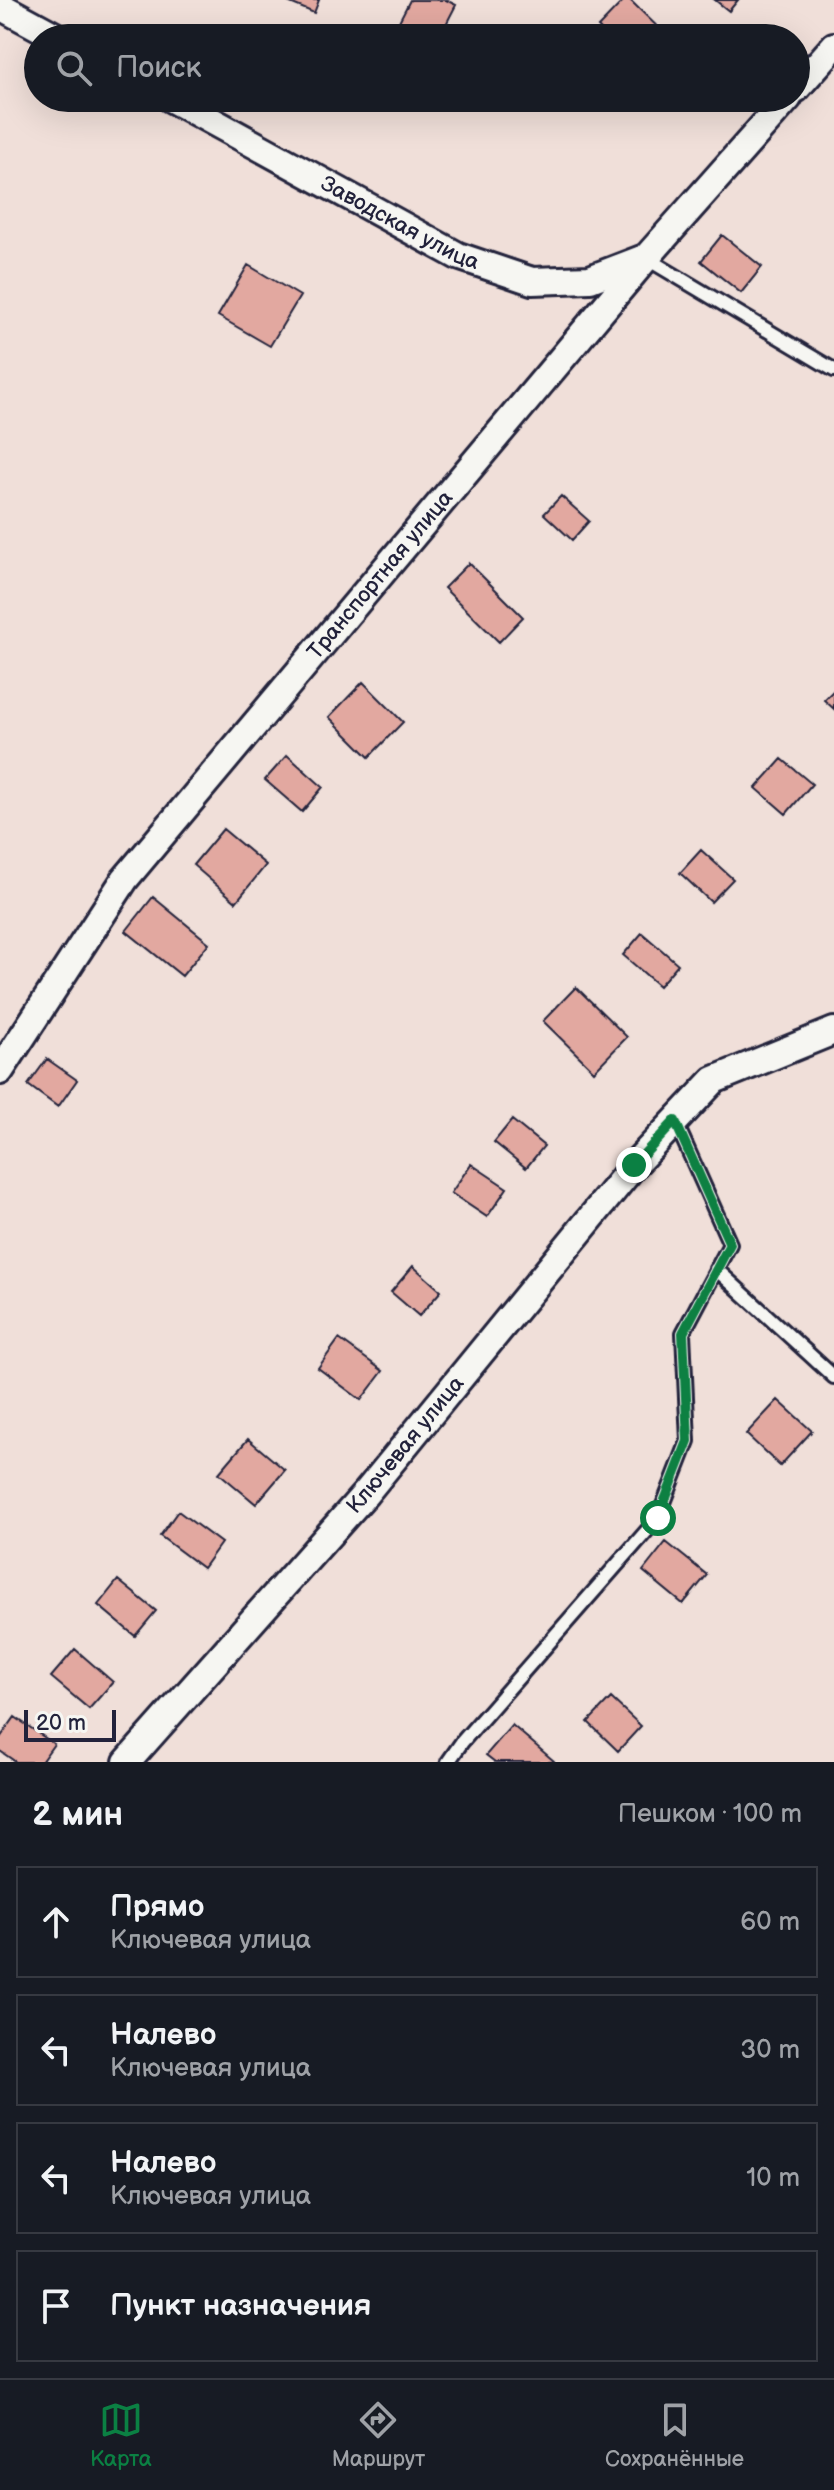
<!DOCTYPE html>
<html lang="ru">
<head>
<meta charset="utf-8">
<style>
	body { margin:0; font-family:"Balsamiq Sans",sans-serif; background:#242831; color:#f1f3f6 }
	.scale { position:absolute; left:24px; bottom:20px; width:92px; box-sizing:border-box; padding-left:8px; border:4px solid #22223b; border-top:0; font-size:22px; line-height:28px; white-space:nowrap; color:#22223b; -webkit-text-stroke:6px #f6f6f2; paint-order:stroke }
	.stop { position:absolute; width:24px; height:24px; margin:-18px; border:6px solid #0b8043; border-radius:50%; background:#fff }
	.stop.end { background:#0b8043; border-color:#fff; box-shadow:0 2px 8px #0008 }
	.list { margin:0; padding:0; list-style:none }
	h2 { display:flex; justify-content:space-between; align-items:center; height:104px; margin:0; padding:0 32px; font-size:34px }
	h2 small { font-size:26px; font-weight:400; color:#9ea1a6 }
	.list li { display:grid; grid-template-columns:52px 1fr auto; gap:24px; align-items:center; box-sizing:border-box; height:112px; margin:0 16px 16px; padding:0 16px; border:2px solid #363941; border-radius:0px }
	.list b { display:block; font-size:30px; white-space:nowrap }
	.list p { margin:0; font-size:26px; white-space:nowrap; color:#9ea1a6 }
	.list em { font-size:26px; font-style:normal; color:#9ea1a6 }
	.icon { flex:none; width:44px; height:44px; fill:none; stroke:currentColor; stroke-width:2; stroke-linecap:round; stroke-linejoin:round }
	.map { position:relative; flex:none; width:834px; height:1762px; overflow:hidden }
	.search { position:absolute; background:#171b24; box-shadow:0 8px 32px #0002; left:24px; right:24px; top:24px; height:88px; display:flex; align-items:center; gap:20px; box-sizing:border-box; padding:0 28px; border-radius:44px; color:#9ea1a6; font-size:30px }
	.sheet { height:616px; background:#171b24 }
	nav { display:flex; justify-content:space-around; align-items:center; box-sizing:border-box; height:112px; border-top:2px solid #363941; background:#171b24; font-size:22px; color:#9ea1a6 }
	nav a { display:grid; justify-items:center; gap:4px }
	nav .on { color:#0b8043 }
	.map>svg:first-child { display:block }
</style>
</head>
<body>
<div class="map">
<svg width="834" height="1762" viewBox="0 0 834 1762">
	<rect width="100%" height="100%" fill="#f0dfd9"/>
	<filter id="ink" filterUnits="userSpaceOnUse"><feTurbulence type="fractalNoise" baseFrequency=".0125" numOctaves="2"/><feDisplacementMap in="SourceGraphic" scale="16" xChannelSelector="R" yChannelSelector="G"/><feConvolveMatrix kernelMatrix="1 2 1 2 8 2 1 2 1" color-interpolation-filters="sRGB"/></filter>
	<g filter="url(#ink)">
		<path fill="#e2a8a0" stroke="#22223b" stroke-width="2" d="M283 0H319L314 13Z
			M410 0H446L456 5 439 38H408L394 31Z
			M624 0H630L668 37 609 38 598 27Z
			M715 0H738L729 11Z
			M722 235 762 267 741 293 701 261Z
			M248 265 300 296 270 346 218 316Z
			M561 496 589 521 572 540 544 514Z
			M469 563 523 617 499 642 444 588Z
			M363 682 403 722 369 757 329 717Z
			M834 690V709L824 700Z
			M287 755 323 787 302 812 265 780Z
			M782 759 812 784 786 814 756 788Z
			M223 829 266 865 236 902 193 865Z
			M701 850 733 879 711 902 680 873Z
			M153 897 209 943 182 976 126 931Z
			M642 933 678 964 659 986 623 955Z
			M576 987 627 1037 594 1071 543 1021Z
			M47 1059 77 1080 58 1107 28 1085Z
			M512 1120 544 1146 526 1168 494 1142Z
			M471 1164 507 1188 487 1217 451 1193Z
			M413 1266 441 1291 419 1316 391 1292Z
			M339 1339 383 1371 361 1400 318 1368Z
			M778 1400 812 1431 780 1466 746 1434Z
			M248 1439 285 1470 256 1504 219 1473Z
			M178 1511 221 1543 203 1568 160 1536Z
			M666 1542 707 1575 683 1604 643 1571Z
			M118 1580 156 1611 135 1636 98 1605Z
			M75 1649 113 1682 89 1709 51 1677Z
			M611 1698 641 1726 618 1751 588 1722Z
			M15 1717 54 1744 41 1762H16L0 1751V1738Z
			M512 1725 554 1761 553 1762H495L486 1755Z"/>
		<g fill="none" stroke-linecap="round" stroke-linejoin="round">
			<g stroke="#22223b" stroke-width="18">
				<path id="lane" d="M646 258 834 370
					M716 1269 834 1377
					M448 1762 462 1742 658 1518 688 1441 683 1333 730 1244 675 1121"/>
			</g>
			<g stroke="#22223b" stroke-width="32">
				<g id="street">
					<path d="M0 6 59 38"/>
					<path d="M796 89 834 46"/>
					<path id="s1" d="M170 98 458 256 532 281 590 279 642 259"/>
					<path id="s2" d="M0 1071 125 879 646 258 788 98"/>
					<path id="s3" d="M127 1762 366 1493 634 1165 714 1080 834 1031"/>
				</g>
			</g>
			<use href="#lane" stroke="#f6f6f2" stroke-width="12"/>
			<use href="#street" stroke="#f6f6f2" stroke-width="26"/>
		</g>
	</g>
	<g fill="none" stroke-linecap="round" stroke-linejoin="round" filter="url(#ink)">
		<path stroke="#0b8043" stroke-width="10" d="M634 1165 675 1121 730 1244 683 1333 688 1441 658 1518"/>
	</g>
	<g text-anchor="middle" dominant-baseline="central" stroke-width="6" stroke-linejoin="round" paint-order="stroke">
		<g font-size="22" fill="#22223b" stroke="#f6f6f2">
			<text stroke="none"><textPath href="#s1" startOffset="262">Заводская улица</textPath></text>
			<text stroke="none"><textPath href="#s2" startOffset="626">Транспортная улица</textPath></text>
			<text stroke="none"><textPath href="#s3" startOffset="422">Ключевая улица</textPath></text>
		</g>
	</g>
</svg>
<div class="scale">20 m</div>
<div class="stop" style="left:658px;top:1518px"></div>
<div class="stop end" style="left:634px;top:1165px"></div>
<div class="search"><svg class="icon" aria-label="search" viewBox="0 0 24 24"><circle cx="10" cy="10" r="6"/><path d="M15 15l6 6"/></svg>Поиск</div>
</div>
<section class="sheet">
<h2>2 мин<small>Пешком · 100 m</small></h2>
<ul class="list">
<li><svg class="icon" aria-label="ahead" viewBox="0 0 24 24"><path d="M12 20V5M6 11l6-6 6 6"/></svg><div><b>Прямо</b><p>Ключевая улица</p></div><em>60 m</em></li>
<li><svg class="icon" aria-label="left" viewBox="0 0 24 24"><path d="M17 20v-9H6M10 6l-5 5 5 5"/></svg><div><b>Налево</b><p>Ключевая улица</p></div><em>30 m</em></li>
<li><svg class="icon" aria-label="left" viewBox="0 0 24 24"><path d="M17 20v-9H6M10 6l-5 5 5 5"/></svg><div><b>Налево</b><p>Ключевая улица</p></div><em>10 m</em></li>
<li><svg class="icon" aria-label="arrive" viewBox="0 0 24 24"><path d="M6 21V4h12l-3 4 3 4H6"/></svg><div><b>Пункт назначения</b></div></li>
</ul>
</section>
<nav>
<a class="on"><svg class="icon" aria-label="map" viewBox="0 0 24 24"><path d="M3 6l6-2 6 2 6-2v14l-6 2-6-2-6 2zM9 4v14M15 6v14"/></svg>Карта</a>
<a><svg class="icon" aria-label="directions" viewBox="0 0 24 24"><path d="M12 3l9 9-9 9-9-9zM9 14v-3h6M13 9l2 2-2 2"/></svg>Маршрут</a>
<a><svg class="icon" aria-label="saved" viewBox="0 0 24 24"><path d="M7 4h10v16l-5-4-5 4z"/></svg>Сохранённые</a>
</nav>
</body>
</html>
